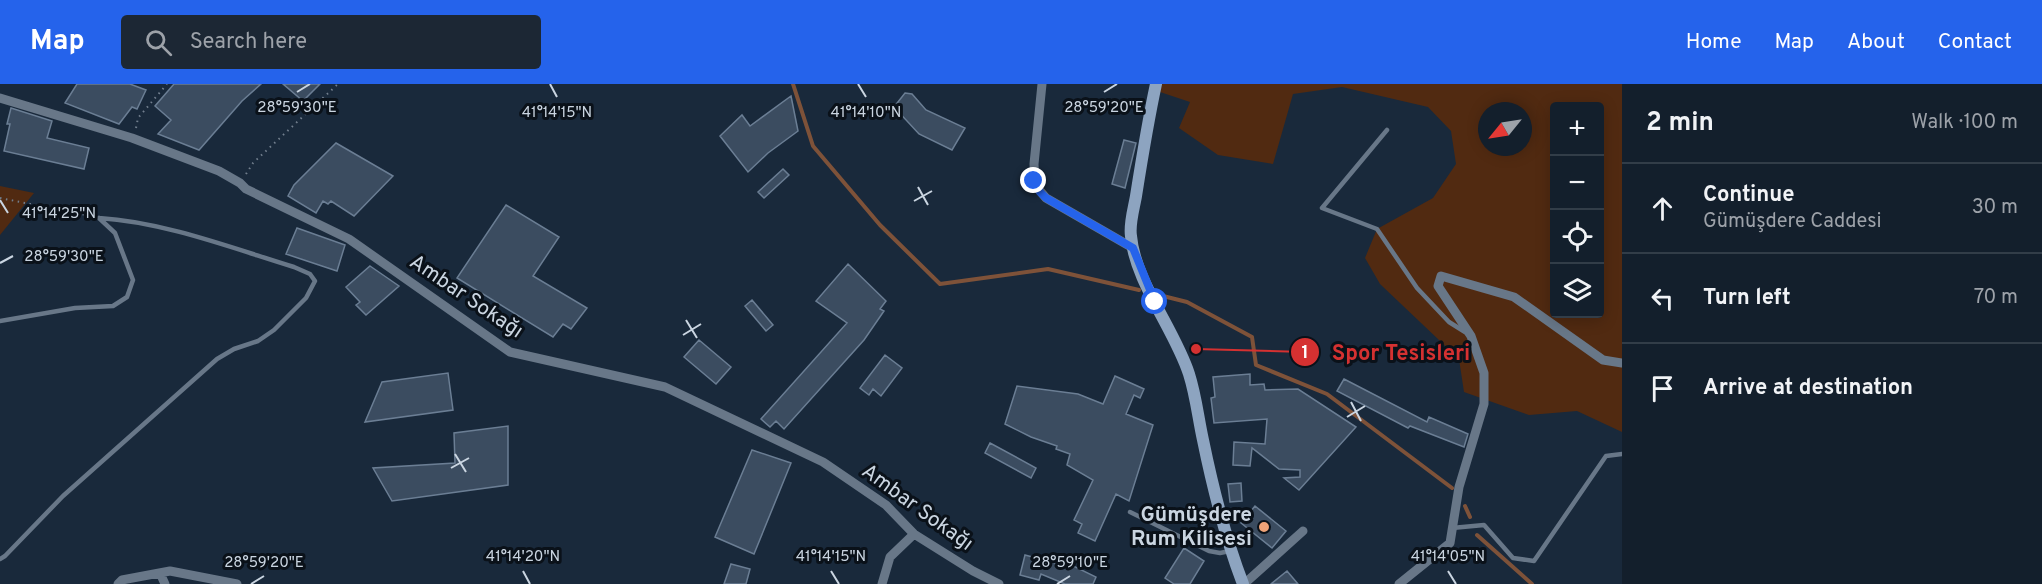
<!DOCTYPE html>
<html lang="en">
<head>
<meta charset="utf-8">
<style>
	body { margin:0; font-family:Overpass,sans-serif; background:#1c2734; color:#f1f3f6 }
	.controls { position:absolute; right:18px; top:18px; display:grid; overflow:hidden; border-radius:6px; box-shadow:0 3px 15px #0003 }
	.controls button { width:54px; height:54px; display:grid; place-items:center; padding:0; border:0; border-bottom:2px solid #323d48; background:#131f2c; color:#f1f3f6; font:30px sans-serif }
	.compass { position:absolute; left:1478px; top:18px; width:54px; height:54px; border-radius:50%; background:#131f2c; box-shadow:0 3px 15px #0003; rotate:240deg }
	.stop { position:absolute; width:18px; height:18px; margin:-14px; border:4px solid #2563eb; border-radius:50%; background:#fff }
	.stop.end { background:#2563eb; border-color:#fff; box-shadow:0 2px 6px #0008 }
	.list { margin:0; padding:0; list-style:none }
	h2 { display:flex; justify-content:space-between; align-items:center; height:78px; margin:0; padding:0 24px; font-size:26px }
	h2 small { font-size:20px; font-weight:400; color:#9da2a9 }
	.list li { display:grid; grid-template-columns:39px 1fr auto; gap:18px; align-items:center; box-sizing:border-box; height:90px; padding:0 24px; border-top:2px solid #323d48 }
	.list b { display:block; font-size:22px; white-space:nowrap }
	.list p { margin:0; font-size:20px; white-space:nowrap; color:#9da2a9 }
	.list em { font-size:20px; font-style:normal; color:#9da2a9 }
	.icon { flex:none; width:33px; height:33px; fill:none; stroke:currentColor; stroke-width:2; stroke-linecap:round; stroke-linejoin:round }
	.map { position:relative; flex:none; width:1622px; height:500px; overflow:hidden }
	header { display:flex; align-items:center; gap:36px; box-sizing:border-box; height:84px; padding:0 30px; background:#2563eb; color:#fff }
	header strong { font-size:28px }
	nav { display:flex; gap:33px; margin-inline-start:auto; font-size:21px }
	.search { width:420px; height:54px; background:#1c2734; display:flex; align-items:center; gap:15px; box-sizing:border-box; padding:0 21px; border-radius:6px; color:#9da2a9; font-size:22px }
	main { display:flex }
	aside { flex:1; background:#131f2c }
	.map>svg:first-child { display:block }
</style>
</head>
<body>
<header>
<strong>Map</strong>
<div class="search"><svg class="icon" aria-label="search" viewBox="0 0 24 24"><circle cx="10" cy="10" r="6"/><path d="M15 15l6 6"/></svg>Search here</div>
<nav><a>Home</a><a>Map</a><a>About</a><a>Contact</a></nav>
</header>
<main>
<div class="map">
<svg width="1622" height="500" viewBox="0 0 1622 500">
	<rect width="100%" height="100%" fill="#19293b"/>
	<path fill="#512a11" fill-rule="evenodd" d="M1162 0H1622V348L1577 327 1529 331 1464 308 1459 275 1380 200 1365 174 1377 145 1433 114 1456 80 1451 47 1428 23 1342 3 1293 10 1273 80 1218 71 1179 44 1190 18 1160 8ZM1554 22H1600V230H1554ZM1487 27H1523V63H1487Z
		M0 102 34 109 0 151Z"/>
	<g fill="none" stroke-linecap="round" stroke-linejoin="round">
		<path stroke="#7e5239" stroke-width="4" d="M793 0 813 62 880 141 940 200 1048 185 1139 206
			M1163 212 1187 218 1252 253 1256 281 1327 310 1452 404
			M1465 422 1470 433
			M1477 451 1532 500"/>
	</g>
	<path fill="#3b4c60" stroke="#6b7e94" stroke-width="1.5" d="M77 0H130L146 6 137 25 132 23 119 40 65 19Z
		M174 0H261L242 17 199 66 158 50 171 36 155 22Z
		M283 0H320L303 17Z
		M905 9 912 10 926 26 965 44 952 66 919 50 894 23Z
		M791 12 798 47 768 69 748 88 720 52 742 31 750 42Z
		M11 24 52 37 47 54 89 64 84 85 4 67 10 40H7Z
		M1124 56 1136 59 1125 104 1112 100Z
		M336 59 393 92 354 132 331 117 328 120 323 117 316 129 288 112 294 101Z
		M783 85 789 91 764 114 758 108Z
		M506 121 559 153 533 192 587 224 571 245 563 240 553 253 457 194Z
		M297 144 345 161 337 187 286 170Z
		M848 180 886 217 880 225 884 227 864 256 784 345 776 337 770 343 761 335 847 239 816 217Z
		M370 182 399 202 366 231 356 221 360 218 346 203Z
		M752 216 773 241 766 247 745 222Z
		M699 256 731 283 716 300 684 273Z
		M885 271 902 284 881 312 873 305 869 311 860 304Z
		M448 289 453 326 365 338 382 298Z
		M1250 290V301L1264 300 1265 306 1298 305 1356 343 1299 406 1284 394 1300 393V386L1279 385 1252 364 1250 382 1233 381 1234 358 1265 360 1267 335 1214 339 1211 314 1215 313 1213 293Z
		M1115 292 1144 305 1140 314 1134 311 1126 330 1153 341 1129 417 1116 410 1095 457 1078 449 1082 440 1074 436 1093 396 1067 381 1070 370 1056 365 1057 362 1031 353 1005 340 1017 302 1078 310 1103 320Z
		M1344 295 1427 338 1429 333 1468 350 1464 363 1410 342 1408 344 1337 307Z
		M508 342V401L392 417 373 384 455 379 454 349Z
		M990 359 1036 384 1031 394 985 369Z
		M752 366 791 379 754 470 715 453Z
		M1241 399 1242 417 1230 418 1228 400Z
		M1255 422 1286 447 1272 464 1241 439Z
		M1184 464 1204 477 1190 500H1174L1165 494Z
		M1025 471 1055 479 1057 474 1096 493 1093 500H1065L1041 490 1039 496 1020 491Z
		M731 480 750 485 746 500H724Z
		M1287 487 1298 500H1271Z"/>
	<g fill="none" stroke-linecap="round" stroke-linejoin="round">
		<path stroke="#727f8e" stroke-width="2" stroke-dasharray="1.5 4.5" stroke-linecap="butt" d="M136 44 138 34 167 0
			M246 90 253 79 338 0
			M0 114 91 132"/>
		<path stroke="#687788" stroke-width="4.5" d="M1387 46 1322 124 1377 145 1417 204 1449 238 1465 248
			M0 237 75 224 113 222 127 213 133 196 115 149 99 134
			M1130 428 1209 467 1220 469 1230 467
			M1452 444 1484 441 1513 474 1534 477 1606 372 1622 370
			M0 475 5 472 63 412 217 275 234 265 258 257 274 246 306 214 315 197 310 190 294 183C232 164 164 138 99 134"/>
		<path stroke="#687788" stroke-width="9" d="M1042 0 1034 80 1035 101 1046 114 1133 164
			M0 14 132 54 219 87 240 99 246 105 349 155 510 268 665 303 823 378 886 421 914 450 973 487 999 500
			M160 489 165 500
			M118 500 122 496 170 487 237 500
			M882 500 890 473 914 450
			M1244 500 1303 447
			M1399 500 1450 459 1459 403 1484 320V289L1471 252 1438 202 1441 192 1514 213 1603 276 1622 279"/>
		<path stroke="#8da4c0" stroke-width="12" d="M1156 0C1148 37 1142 74 1136 112 1134 124 1129 140 1131 152 1135 198 1175 246 1189 290 1196 312 1198 333 1203 356 1213 405 1225 453 1243 500"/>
	</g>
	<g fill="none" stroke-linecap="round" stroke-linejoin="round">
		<path stroke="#2563eb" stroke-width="8" d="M1034 97 1040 108 1046 114 1133 164 1155 218"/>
	</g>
	<path fill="none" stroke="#cad5e1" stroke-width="2" d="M550 0 557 13M858 0 866 13M297 8 310 0M1104 8 1117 0M918 103 928 121M0 116 8 129M914 117 932 107M0 179 13 172M686 236 697 254M683 251 701 240M1351 318 1361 337M1347 333 1365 322M455 370 466 388M451 384 469 374M523 487 530 500M831 487 839 500M1448 487 1456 500M251 500 264 492M1057 500 1070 492"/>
	<circle fill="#efa378" stroke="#0a1119" stroke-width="2" cx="1264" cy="443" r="6"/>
	<g text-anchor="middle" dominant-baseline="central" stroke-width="6" stroke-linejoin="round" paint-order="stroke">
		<g font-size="21" fill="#cad5e1" stroke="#0a1119">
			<text transform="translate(466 213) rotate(34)">Ambar Sokağı</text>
			<text transform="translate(917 424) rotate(36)">Ambar Sokağı</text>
		</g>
		<g font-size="21" font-weight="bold" fill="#cad5e1" stroke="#0a1119" text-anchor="end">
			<text x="1252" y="431">Gümüşdere<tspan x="1252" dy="24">Rum Kilisesi</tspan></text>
		</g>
	</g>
	<g font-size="15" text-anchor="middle" fill="#cad5e1" stroke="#0a1119" stroke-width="6" stroke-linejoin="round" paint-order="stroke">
		<text x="297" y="28">28°59'30"E</text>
		<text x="1104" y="28">28°59'20"E</text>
		<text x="557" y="33">41°14'15"N</text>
		<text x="866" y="33">41°14'10"N</text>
		<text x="59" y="134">41°14'25"N</text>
		<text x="64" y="177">28°59'30"E</text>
		<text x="523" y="477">41°14'20"N</text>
		<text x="831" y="477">41°14'15"N</text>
		<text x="1448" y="477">41°14'05"N</text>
		<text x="264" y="483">28°59'20"E</text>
		<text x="1070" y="483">28°59'10"E</text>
	</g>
	<path fill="none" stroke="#d53131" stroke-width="2" d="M1196 265L1305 268"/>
	<g fill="#d53131" stroke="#0a1119" stroke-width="2">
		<circle cx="1196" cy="265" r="6"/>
		<circle cx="1305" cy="268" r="15"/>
	</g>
	<g font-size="18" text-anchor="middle" font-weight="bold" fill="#fff">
		<text x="1305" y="274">1</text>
	</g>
	<g font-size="22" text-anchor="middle" font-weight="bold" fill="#d53131" stroke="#0a1119" stroke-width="6" stroke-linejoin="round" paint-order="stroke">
		<text x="1401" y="276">Spor Tesisleri</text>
	</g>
</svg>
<div class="controls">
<button>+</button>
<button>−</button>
<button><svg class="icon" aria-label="locate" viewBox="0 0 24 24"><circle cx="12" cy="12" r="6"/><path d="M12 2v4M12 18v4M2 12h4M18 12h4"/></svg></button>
<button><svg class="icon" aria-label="layers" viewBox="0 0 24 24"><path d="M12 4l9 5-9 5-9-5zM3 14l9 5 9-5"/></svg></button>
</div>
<svg class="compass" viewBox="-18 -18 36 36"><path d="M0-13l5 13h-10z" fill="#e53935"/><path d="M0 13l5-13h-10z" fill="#9da2a9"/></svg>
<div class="stop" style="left:1155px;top:218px"></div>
<div class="stop end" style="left:1034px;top:97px"></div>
</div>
<aside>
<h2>2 min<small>Walk · 100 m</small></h2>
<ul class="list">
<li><svg class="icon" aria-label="ahead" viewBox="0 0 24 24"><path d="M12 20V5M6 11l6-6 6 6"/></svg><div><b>Continue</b><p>Gümüşdere Caddesi</p></div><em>30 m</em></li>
<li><svg class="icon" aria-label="left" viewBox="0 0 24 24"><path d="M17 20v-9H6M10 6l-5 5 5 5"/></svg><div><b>Turn left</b></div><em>70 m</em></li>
<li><svg class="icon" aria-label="arrive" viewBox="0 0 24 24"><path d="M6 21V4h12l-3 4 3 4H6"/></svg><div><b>Arrive at destination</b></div></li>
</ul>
</aside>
</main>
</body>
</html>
